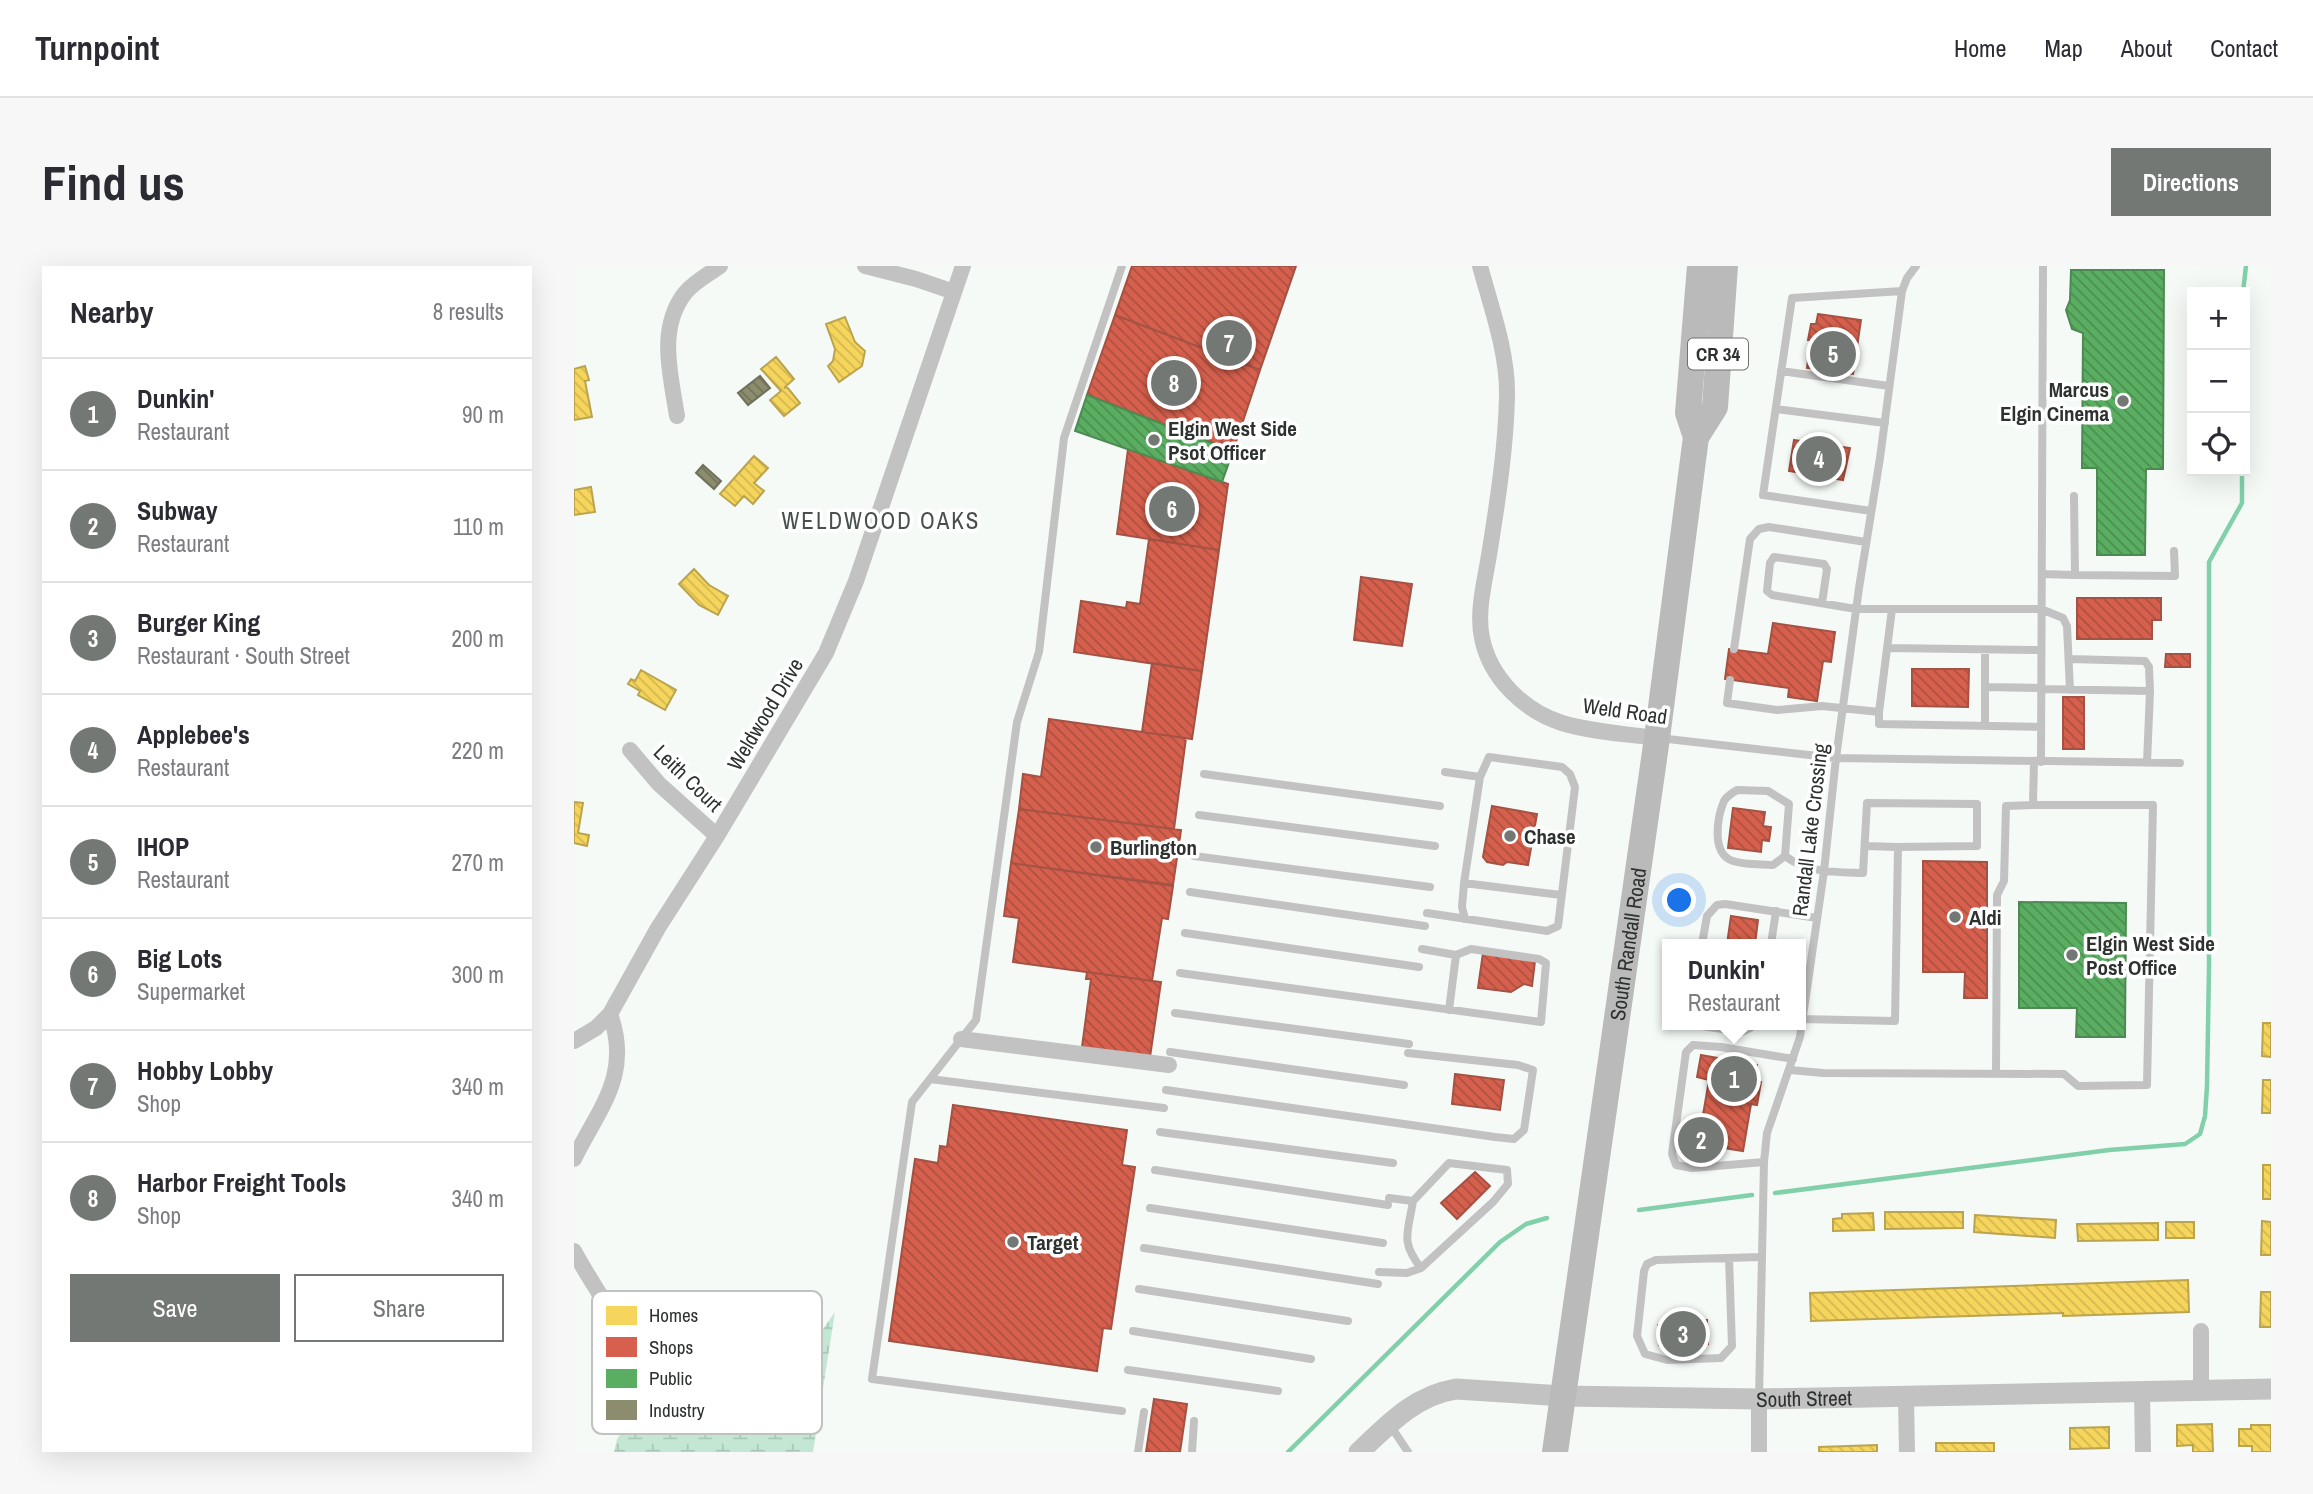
<!DOCTYPE html>
<html lang="en">
<head>
<meta charset="utf-8">
<style>
	body { margin:0; font-family:"Archivo Narrow",sans-serif; background:#f7f7f7; color:#2b2b33 }
	.controls { position:absolute; right:21px; top:21px; display:grid; overflow:hidden; border-radius:0px; box-shadow:0 7px 28px #0002 }
	.controls button { width:63px; height:63px; display:grid; place-items:center; padding:0; border:0; border-bottom:2px solid #e1e1e2; background:#fff; color:#2b2b33; font:35px sans-serif }
	.you { position:absolute; left:1106px; top:635px; width:24px; height:24px; margin:-18px; border:5px solid #fff; border-radius:50%; background:#1a73e8; box-shadow:0 0 0 10px #1a73e833 }
	.badge { display:grid; place-items:center; width:46px; height:46px; border-radius:50%; background:#747875; color:#fff; font-size:23px; font-weight:700 }
	.pin { position:absolute; translate:-50% -50%; border:4px solid #fff; box-shadow:0 2px 7px #0006 }
	.popup { position:absolute; left:1088px; top:673px; width:144px; height:91px; box-sizing:border-box; display:grid; place-content:center; border-radius:0px; background:#fff; filter:drop-shadow(0 2px 5px #0005); font-size:23px; white-space:nowrap; color:#7c7c81 }
	.popup b { font-size:26px; color:#2b2b33 }
	.popup::after { content:''; position:absolute; left:50%; top:100%; margin-left:-14px; border:14px solid transparent; border-top-color:#fff }
	.list { margin:0; padding:0; list-style:none }
	h2 { display:flex; justify-content:space-between; align-items:center; height:91px; margin:0; padding:0 28px; font-size:30px }
	h2 small { font-size:23px; font-weight:400; color:#7c7c81 }
	.list li { display:grid; grid-template-columns:46px 1fr auto; gap:21px; align-items:center; box-sizing:border-box; height:112px; padding:0 28px; border-top:2px solid #e1e1e2 }
	.list b { display:block; font-size:26px; white-space:nowrap }
	.list p { margin:0; font-size:23px; white-space:nowrap; color:#7c7c81 }
	.list em { font-size:23px; font-style:normal; color:#7c7c81 }
	.actions { display:flex; gap:14px; padding:21px 28px }
	.actions a { flex:1; padding:16px 0; border:2px solid #747875; border-radius:0px; text-align:center; font-size:24px; color:#747875 }
	.actions .main { background:#747875; color:#fff }
	.icon { flex:none; width:38px; height:38px; fill:none; stroke:currentColor; stroke-width:2; stroke-linecap:round; stroke-linejoin:round }
	.map { position:relative; flex:none; width:1697px; height:1186px; overflow:hidden; border-radius:0px }
	header { display:flex; align-items:center; gap:42px; box-sizing:border-box; height:98px; padding:0 35px; background:#fff; border-bottom:2px solid #e1e1e2 }
	header strong { font-size:33px }
	nav { display:flex; gap:38px; margin-inline-start:auto; font-size:24px }
	.intro { display:flex; align-items:center; justify-content:space-between; box-sizing:border-box; height:168px; padding:0 42px }
	h1 { margin:0; font-size:49px }
	.button { padding:18px 32px; border-radius:0px; background:#747875; color:#fff; font-size:24px; font-weight:700 }
	main { display:flex; gap:42px; padding:0 42px }
	aside { flex:1; background:#fff; border-radius:0px; box-shadow:0 7px 28px #0002 }
	.map>svg:first-child { display:block }
</style>
</head>
<body>
<header>
<strong>Turnpoint</strong>
<nav><a>Home</a><a>Map</a><a>About</a><a>Contact</a></nav>
</header>
<div class="intro"><h1>Find us</h1><a class="button">Directions</a></div>
<main>
<aside>
<h2>Nearby<small>8 results</small></h2>
<ul class="list">
<li><span class="badge">1</span><div><b>Dunkin'</b><p>Restaurant</p></div><em>90 m</em></li>
<li><span class="badge">2</span><div><b>Subway</b><p>Restaurant</p></div><em>110 m</em></li>
<li><span class="badge">3</span><div><b>Burger King</b><p>Restaurant · South Street</p></div><em>200 m</em></li>
<li><span class="badge">4</span><div><b>Applebee's</b><p>Restaurant</p></div><em>220 m</em></li>
<li><span class="badge">5</span><div><b>IHOP</b><p>Restaurant</p></div><em>270 m</em></li>
<li><span class="badge">6</span><div><b>Big Lots</b><p>Supermarket</p></div><em>300 m</em></li>
<li><span class="badge">7</span><div><b>Hobby Lobby</b><p>Shop</p></div><em>340 m</em></li>
<li><span class="badge">8</span><div><b>Harbor Freight Tools</b><p>Shop</p></div><em>340 m</em></li>
</ul>
<div class="actions"><a class="main">Save</a><a>Share</a></div>
</aside>
<div class="map">
<svg width="1697" height="1186" viewBox="0 0 1697 1186">
	<defs>
		<pattern id="wetland-marsh" width="20" height="14" patternUnits="userSpaceOnUse" patternTransform="scale(1.75)"><rect width="20" height="14" fill="#c3e7d3"/><path d="M1 5h8M5 5V1M11 12h8M15 12V8" fill="none" stroke="#a8c7b5"/></pattern>
		<pattern id="homes-back-hatch" width="6" height="6" patternUnits="userSpaceOnUse" patternTransform="scale(1.75)"><rect width="6" height="6" fill="#f6d55c"/><path d="M-1 5l2 2M0 0l6 6M5-1l2 2" fill="none" stroke="#d3b750"/></pattern>
		<pattern id="shops-back-hatch" width="6" height="6" patternUnits="userSpaceOnUse" patternTransform="scale(1.75)"><rect width="6" height="6" fill="#d6604d"/><path d="M-1 5l2 2M0 0l6 6M5-1l2 2" fill="none" stroke="#ae5040"/></pattern>
		<pattern id="public-back-hatch" width="6" height="6" patternUnits="userSpaceOnUse" patternTransform="scale(1.75)"><rect width="6" height="6" fill="#5aae61"/><path d="M-1 5l2 2M0 0l6 6M5-1l2 2" fill="none" stroke="#4b8e50"/></pattern>
		<pattern id="industry-back-hatch" width="6" height="6" patternUnits="userSpaceOnUse" patternTransform="scale(1.75)"><rect width="6" height="6" fill="#8c8c6e"/><path d="M-1 5l2 2M0 0l6 6M5-1l2 2" fill="none" stroke="#73735b"/></pattern>
	</defs>
	<rect width="100%" height="100%" fill="#f5faf7"/>
	<path fill="url(#wetland-marsh)" d="M261 1046 239 1186H40L43 1173 83 1119 99 1126 158 1106 207 1097 235 1083Z"/>
	<path fill="url(#homes-back-hatch)" stroke="#baa44e" stroke-width="2" d="M271 51 281 76 291 85 288 100 265 116 254 100 259 95 261 83 252 58Z
		M202 91 220 113 210 122 213 121 226 137 210 150 196 134 207 125 187 103Z
		M11 100 15 114 11 115 18 151 0 154V103Z
		M180 190 194 202 180 217 190 225 179 238 170 230 161 240 146 228Z
		M17 221 21 246 0 249V224Z
		M120 303 135 319 154 330 144 349 125 339 105 318Z
		M67 404 102 424 91 444 64 429 66 425 54 418 57 413 61 415Z
		M0 536 9 537 4 567 15 569 13 580 0 577Z
		M1689 757H1697V791L1688 790Z
		M1689 814H1697V847H1688Z
		M1689 899H1697V933H1689Z
		M1311 946H1389V962L1311 963Z
		M1299 947 1300 964 1259 965V953L1268 952V948Z
		M1401 949 1482 954 1481 972 1400 966Z
		M1688 955 1697 956V989H1687Z
		M1592 956H1620V972H1592Z
		M1584 957V974L1504 975 1503 958Z
		M1614 1014 1615 1046 1489 1050V1047L1237 1055 1236 1027Z
		M1687 1026H1697V1061H1686Z
		M1638 1158 1639 1186H1619V1179L1603 1180V1159Z
		M1677 1159H1697V1186H1678V1180H1665V1163H1677Z
		M1535 1161V1182L1496 1183V1162Z
		M1362 1177H1420V1186H1362Z
		M1303 1179V1186H1245V1181Z"/>
	<path fill="url(#shops-back-hatch)" stroke="#a45244" stroke-width="2" d="M558 0H722L686 104 541 49Z
		M1244 48 1287 54 1279 108 1233 102 1237 74H1234L1237 58H1242Z
		M541 49 686 104 659 185 513 129Z
		M1220 174 1276 182 1269 214 1215 205Z
		M554 183 654 218 645 284 543 268Z
		M575 273 645 284 628 405 500 386 507 335 552 342 553 336 566 338Z
		M787 311 838 318 828 380 780 374Z
		M1503 332H1587V354H1578V373H1503Z
		M1199 357 1261 366 1257 396 1249 395 1243 435 1214 431 1215 422 1151 413 1155 383 1194 388Z
		M1592 388H1616V401H1591Z
		M578 397 628 405 618 473 568 466Z
		M1338 403H1395L1394 441 1338 440Z
		M1489 431H1510V483H1489Z
		M475 453 612 472 600 563 445 543 449 508 467 511Z
		M918 540 963 548 954 599 933 596 929 599 913 596 909 591Z
		M1159 542 1191 546 1189 560 1197 561 1195 575 1188 574 1187 586 1154 582Z
		M445 543 607 564 599 619 437 597Z
		M1349 595 1413 596V732H1390L1391 706H1349Z
		M437 597 599 620 594 653 588 652 578 715 439 696 445 652 430 650Z
		M1157 650 1184 654 1181 678H1153Z
		M909 687 961 695 958 720 950 718 937 726 904 722Z
		M513 706 587 716 576 791 508 781 517 713H512Z
		M1127 789 1183 799 1181 815 1187 816 1183 839 1177 838 1169 885 1124 878 1135 814 1123 811Z
		M881 808 930 814 926 844 878 838Z
		M379 839 553 864 548 899 561 901 537 1063 529 1062 523 1105 315 1075 341 893 364 897 366 880 373 881Z
		M901 906 916 920 883 953 867 937Z
		M1110 1054H1133L1134 1078 1085 1079 1084 1059 1110 1058Z
		M580 1133 613 1138 606 1186H572Z"/>
	<path fill="url(#public-back-hatch)" stroke="#4d8952" stroke-width="2" d="M1497 4H1590L1589 203H1572L1571 289H1523V202H1508L1509 67 1498 63 1492 44 1496 34Z
		M513 129 659 185 648 216 501 165Z
		M1445 636 1552 637 1551 771H1502L1503 742H1445Z"/>
	<path fill="url(#industry-back-hatch)" stroke="#70715b" stroke-width="2" d="M186 110 196 122 174 139 164 127Z
		M129 199 147 215 140 223 122 207Z"/>
	<g fill="none" stroke-linecap="round" stroke-linejoin="round">
		<path stroke="#82d0aa" stroke-width="4.5" d="M1669 26 1672 0
			M1201 927 1535 884 1611 878 1626 868 1631 850 1633 820 1635 701V296L1668 237V205
			M1065 944 1178 929
			M714 1186 926 976 952 958 973 952"/>
		<path stroke="#c2c2c2" stroke-width="8" d="M548 0 490 172 465 386 443 456 402 754 338 836 298 1113 548 1145
			M1207 105 1315 120
			M1202 143 1311 157
			M1297 245 1189 229 1218 32 1328 25
			M1468 308 1501 309 1500 230
			M1501 309 1601 310 1600 285
			M1318 343H1467L1489 352 1493 360 1496 424
			M1313 382 1467 384
			M1160 383 1176 273 1185 263 1195 261 1292 276
			M1411 384V460
			M1495 393 1571 395 1575 401 1576 425
			M1156 414 1153 437 1203 444 1248 440 1305 446 1318 343H1282L1198 329 1193 325 1196 297 1200 291 1250 298 1253 303 1248 337
			M1411 421 1467 422
			M1467 423 1576 425 1573 497
			M1305 446V458L1467 461
			M1085 472 1262 492 1606 497
			M1467 496 1469 0
			M630 508 866 540
			M1163 524 1194 525 1215 538 1211 590 1199 599C1187 598 1171 599 1159 595 1137 588 1143 552 1150 535 1153 530 1158 527 1163 524Z
			M625 549 861 580
			M1291 580 1324 581
			M620 590 856 621
			M1211 590C1233 607 1262 606 1289 607L1293 537 1403 538V580L1324 581 1321 755 1226 753
			M890 617 906 511
			M616 626 851 660
			M853 647 973 665 984 660 1001 521 996 508 988 501 915 491 906 511 871 506
			M891 653 888 641 890 617 987 629
			M611 667 845 701
			M1128 678 1133 650 1143 639 1151 638 1243 652
			M1197 678 1202 645
			M606 707 967 756 972 697 965 693 897 683 882 689 848 683
			M875 744 882 689
			M601 747 835 778
			M1122 759 1168 766 1182 759
			M596 786 830 819
			M1216 804 1249 807 1490 808 1504 820 1573 819 1579 539H1459L1460 496
			M1422 807 1423 629 1430 615 1432 540 1459 539
			M356 813 590 842
			M592 824 921 871 940 873 950 864 959 804 944 799 834 787
			M586 866 819 897
			M1190 896 1118 902 1102 899 1098 888 1112 786 1119 779 1147 781 1219 793
			M581 904 814 939
			M839 935C834 967 826 975 847 1002
			M576 942 809 977
			M570 982 804 1018
			M1155 992 1158 1080 1147 1092 1093 1094 1071 1088 1063 1070 1070 1005 1073 998 1082 994 1188 991
			M805 1006 833 1007 847 1002 919 936 934 918 933 904 875 897 839 935 815 932
			M565 1023 774 1055
			M559 1065 737 1093
			M554 1104 704 1125
			M1185 1132 1190 896 1193 867 1226 771 1250 605 1262 492 1285 322 1306 192 1328 25 1333 12 1342 0
			M816 1159 834 1186
			M564 1186 570 1146
			M618 1186 620 1155"/>
		<path stroke="#c2c2c2" stroke-width="16" d="M291 0 342 13 380 26
			M906 0C917 41 934 87 933 130 932 180 924 233 916 283 912 311 902 344 908 372 916 412 950 445 988 457 1018 466 1052 468 1083 472
			M103 150C97 110 83 63 111 27 120 16 135 8 146 0
			M56 484 85 518 143 570
			M387 773 595 799
			M0 775 22 762 36 748
			M0 893C25 842 58 809 36 748L84 662 143 570 252 387 282 315 389 0
			M0 985C18 1019 45 1053 57 1090 62 1109 60 1130 59 1150
			M1627 1065V1124
			M1568 1126 1569 1186
			M1332 1132 1333 1186
			M1185 1133V1186"/>
		<path stroke="#c2c2c2" stroke-width="21" id="s1" d="M785 1186C815 1158 840 1130 882 1123L989 1130 1185 1133 1697 1123"/>
		<g stroke="#bababb" stroke-width="26">
			<path d="M1122 171 1141 141 1151 0"/>
			<path id="s2" d="M981 1186 1083 472 1122 171 1114 147 1126 0"/>
		</g>
	</g>
	<g fill="#747875" stroke="#fff" stroke-width="2.5">
		<circle cx="1549" cy="135" r="7"/>
		<circle cx="580" cy="174" r="7"/>
		<circle cx="936" cy="570" r="7"/>
		<circle cx="522" cy="581" r="7"/>
		<circle cx="1381" cy="651" r="7"/>
		<circle cx="1498" cy="689" r="7"/>
		<circle cx="439" cy="976" r="7"/>
	</g>
	<g text-anchor="middle" dominant-baseline="central" stroke-width="7" stroke-linejoin="round" paint-order="stroke">
		<rect fill="#fff" stroke="#6d706d" stroke-width="2" x="1114" y="72.5" width="60" height="31" rx="5"/>
		<g font-size="19" font-weight="bold" fill="#2e322f">
			<text x="1144" y="88">CR 34</text>
		</g>
		<g font-size="21" font-weight="bold" fill="#2e322f" stroke="#fff" text-anchor="start">
			<text x="1535" y="123" text-anchor="end">Marcus<tspan x="1535" dy="24">Elgin Cinema</tspan></text>
			<text x="594" y="162">Elgin West Side<tspan x="594" dy="24">Psot Officer</tspan></text>
			<text x="950" y="570">Chase</text>
			<text x="536" y="581">Burlington</text>
			<text x="1395" y="651">Aldi</text>
			<text x="1512" y="677">Elgin West Side<tspan x="1512" dy="24">Post Office</tspan></text>
			<text x="453" y="976">Target</text>
		</g>
		<g font-size="21" fill="#2e322f" stroke="#fff">
			<text transform="translate(1051 445) rotate(8)">Weld Road</text>
			<text transform="translate(191 448) rotate(-59)">Weldwood Drive</text>
			<text transform="translate(114 512) rotate(44)">Leith Court</text>
			<text transform="translate(1236 564) rotate(-83)">Randall Lake Crossing</text>
			<text stroke="none"><textPath href="#s2" startOffset="513">South Randall Road</textPath></text>
			<text stroke="none"><textPath href="#s1" startOffset="466">South Street</textPath></text>
		</g>
		<g font-size="23" letter-spacing="2" fill="#47504b" stroke="#fff">
			<text x="307" y="254">WELDWOOD OAKS</text>
		</g>
	</g>
	<rect x="18" y="1025" width="230" height="143" rx="10" fill="#fff" stroke="#c0c2c1" stroke-width="2"/>
	<rect x="32" y="1040" width="31" height="19" fill="#f6d55c"/>
	<rect x="32" y="1071" width="31" height="20" fill="#d6604d"/>
	<rect x="32" y="1103" width="31" height="19" fill="#5aae61"/>
	<rect x="32" y="1134" width="31" height="20" fill="#8c8c6e"/>
	<g font-size="19" fill="#2e322f">
		<text x="75" y="1056">Homes</text>
		<text x="75" y="1088">Shops</text>
		<text x="75" y="1119">Public</text>
		<text x="75" y="1151">Industry</text>
	</g>
</svg>
<div class="controls">
<button>+</button>
<button>−</button>
<button><svg class="icon" aria-label="locate" viewBox="0 0 24 24"><circle cx="12" cy="12" r="6"/><path d="M12 2v4M12 18v4M2 12h4M18 12h4"/></svg></button>
</div>
<div class="you"></div>
<div class="pin badge" style="left:1160px;top:813px">1</div>
<div class="popup"><b>Dunkin'</b>Restaurant</div>
<div class="pin badge" style="left:1127px;top:874px">2</div>
<div class="pin badge" style="left:1109px;top:1068px">3</div>
<div class="pin badge" style="left:1245px;top:193px">4</div>
<div class="pin badge" style="left:1259px;top:88px">5</div>
<div class="pin badge" style="left:598px;top:243px">6</div>
<div class="pin badge" style="left:655px;top:77px">7</div>
<div class="pin badge" style="left:600px;top:117px">8</div>
</div>
</main>
</body>
</html>
